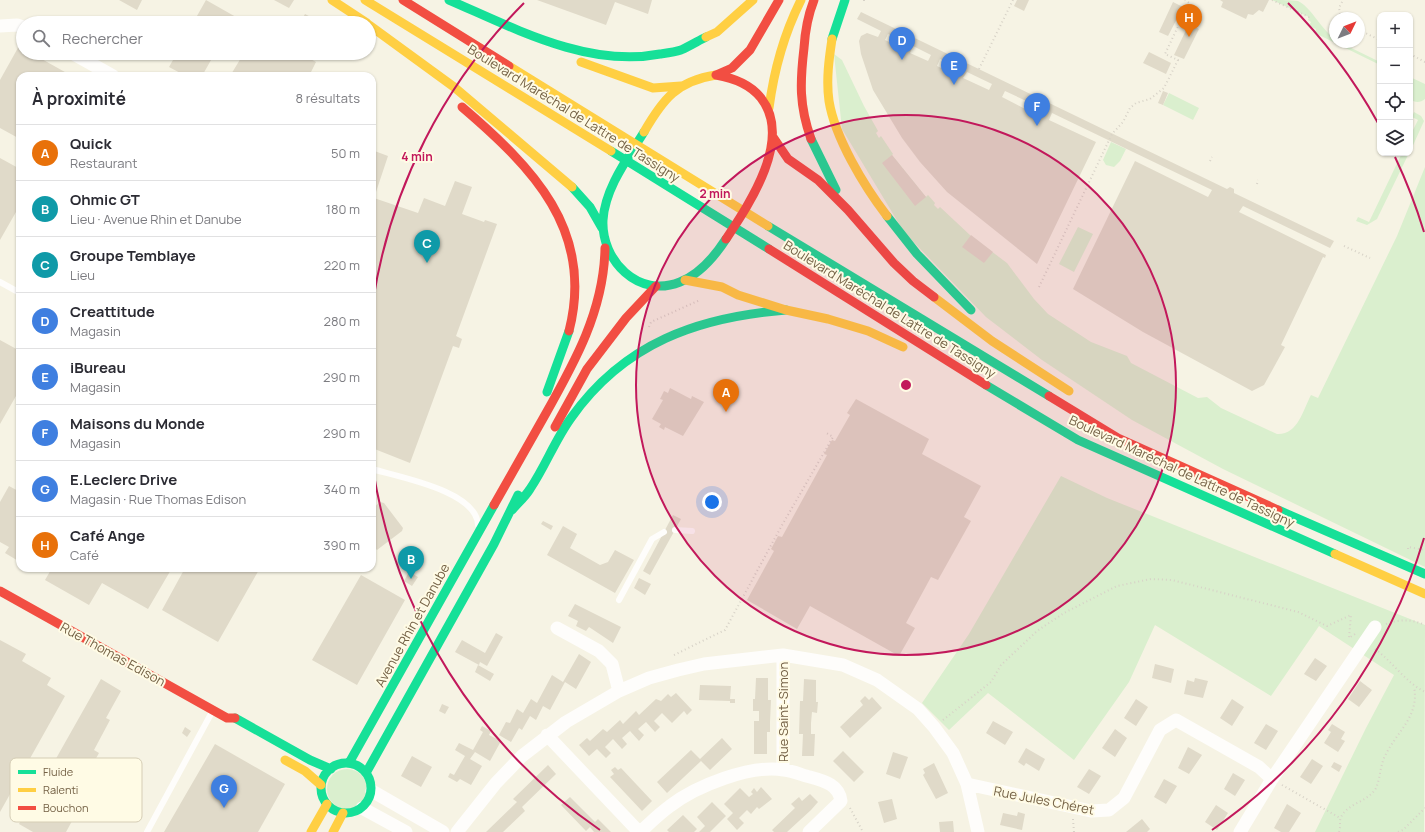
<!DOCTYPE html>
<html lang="fr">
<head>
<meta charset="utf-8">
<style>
	body { margin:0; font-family:Manrope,sans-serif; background:#f2f2f3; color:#2b2b33 }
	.controls { position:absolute; right:12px; top:12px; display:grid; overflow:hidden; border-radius:8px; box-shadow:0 1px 3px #0004 }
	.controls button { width:36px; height:36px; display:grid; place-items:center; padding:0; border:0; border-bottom:1px solid #e1e1e2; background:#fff; color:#2b2b33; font:20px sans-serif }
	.compass { position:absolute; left:1329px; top:12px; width:36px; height:36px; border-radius:50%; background:#fff; box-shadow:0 1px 3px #0004; rotate:47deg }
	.you { position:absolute; left:712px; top:502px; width:14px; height:14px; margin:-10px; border:3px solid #fff; border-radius:50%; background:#1a73e8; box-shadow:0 0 0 6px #1a73e833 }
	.badge { display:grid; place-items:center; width:26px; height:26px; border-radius:50%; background:#615a54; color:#fff; font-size:13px; font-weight:700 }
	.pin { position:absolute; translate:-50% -33px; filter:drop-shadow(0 1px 2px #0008) }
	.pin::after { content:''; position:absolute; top:21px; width:14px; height:12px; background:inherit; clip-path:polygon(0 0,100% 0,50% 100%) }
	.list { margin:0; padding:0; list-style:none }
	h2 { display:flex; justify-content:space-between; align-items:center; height:52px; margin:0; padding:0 16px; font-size:17px }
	h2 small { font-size:13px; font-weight:400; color:#7c7c81 }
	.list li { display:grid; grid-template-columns:26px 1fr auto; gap:12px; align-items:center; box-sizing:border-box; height:56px; padding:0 16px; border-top:1px solid #e1e1e2 }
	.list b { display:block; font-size:15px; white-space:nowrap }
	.list p { margin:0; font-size:13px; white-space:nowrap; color:#7c7c81 }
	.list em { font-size:13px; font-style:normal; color:#7c7c81 }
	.icon { flex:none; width:22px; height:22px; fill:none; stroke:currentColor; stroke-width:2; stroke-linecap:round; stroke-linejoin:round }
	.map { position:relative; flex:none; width:1425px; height:832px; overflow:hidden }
	.search { position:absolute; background:#fff; box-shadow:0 1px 3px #0004; left:16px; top:16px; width:360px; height:44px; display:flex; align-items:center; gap:10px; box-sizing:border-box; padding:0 14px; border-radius:22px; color:#7c7c81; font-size:15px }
	.panel { position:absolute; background:#fff; box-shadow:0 1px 3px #0004; left:16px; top:72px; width:360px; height:500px; border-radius:12px }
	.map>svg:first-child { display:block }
</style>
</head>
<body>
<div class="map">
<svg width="1425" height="832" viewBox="0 0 1425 832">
	<rect width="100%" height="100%" fill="#f6f3e4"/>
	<path fill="#daefce" d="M1272 0C1280 0 1291 0 1298 1 1310 6 1321 29 1335 39V42H1339L1380 62V65L1315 33 1316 29 1309 26 1311 22 1308 20 1309 17Z
		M834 54 842 60 864 106 878 131 876 133 879 138 881 136 893 154 892 155 926 197 928 195 935 203 934 205 938 209 940 207 971 236 1007 263 1034 299 1048 314 1091 342 1127 356 1131 363 1198 398 1207 397 1221 408 1277 434C1298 435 1303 410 1311 395L1318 398 1397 236 1425 167V567L1223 469 1132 420 1042 360 986 317 904 232 842 129Z
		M1410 77 1425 84V99C1420 103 1415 103 1410 99Z
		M1169 93 1199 108 1193 120 1163 105Z
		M1414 112 1421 116 1424 121 1410 152V136L1418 120 1412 117Z
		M1111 142 1126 149 1120 161 1114 167 1106 165 1103 160Z
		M1402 153H1409L1377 219 1367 225 1356 221 1358 217 1369 222Z
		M1078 227 1093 234 1074 272 1059 264Z
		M1061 476 1107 498 1425 625 1424 832H1315L1366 728 1394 675 1319 626 1271 696 1155 625 1129 682 1074 760 988 693 949 730 922 703 969 634Z
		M327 789a20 20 0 1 1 40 0a20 20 0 1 1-40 0Z"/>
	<path fill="#e0dac9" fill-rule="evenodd" d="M119 0H142L137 10Z
		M206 0 236 17 232 23H193Z
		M274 0H294L289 8Z
		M537 0H652L648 14 615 2 606 25Z
		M1017 0H1029L1024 11 1014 6Z
		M1220 0H1269L1263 12 1259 10 1253 15 1248 14 1246 19 1221 7 1223 2Z
		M1173 2 1183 7 1168 36 1159 32Z
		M861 12 1227 189 1230 187 1234 189V193L1334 241 1330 248 1243 206 1239 212 1326 255 1325 258 1323 257 1281 345 1285 347 1264 385 1252 391 1143 332 1073 289 1135 161 1208 197 1212 190 1052 113 1049 120 1096 142 1037 264 947 192 920 162 902 138 873 90 861 54 859 41 861 36 867 33 878 37 881 31 857 19ZM888 34 907 43 904 49 885 40ZM913 46 931 55 928 61 910 53ZM940 59 956 67 952 73 937 66ZM967 72 992 84 989 90 963 78ZM1005 91 1037 106 1033 113 1002 97Z
		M305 14 322 23H300Z
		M1189 24 1199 29 1184 59 1174 55Z
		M19 46 23 49V53H31L72 76H20V139L0 128V80Z
		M1149 52 1171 63 1166 74 1143 63Z
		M177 53H215L202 76H186L169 67Z
		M244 53H309L307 57 316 62 309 76H230Z
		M1163 91 1168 93 1163 105 1158 103Z
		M372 150 388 156 374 198 418 213 424 198 445 206 455 181 472 187 462 214 484 222 485 220 497 224 456 336 462 339 459 348 453 346 410 463 372 448Z
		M892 155 926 197 915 206 882 163Z
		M0 158 20 169V205L0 240Z
		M971 235 993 252 984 263 962 247Z
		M0 340 20 351V389L0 424Z
		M670 388 691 399 692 396 704 402 683 436 665 427 664 430 659 427 661 424 652 419 663 400 660 399 664 391 668 393Z
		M856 399 929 439 922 454 981 486 964 517 971 521 938 580 931 577 906 623 915 628 899 656 810 606 797 629 747 600 774 551 771 549 778 536 782 537 827 455 824 454 832 440 835 441 850 415 847 413Z
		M9 486 20 492V562L5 553 9 547 0 542V502Z
		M380 502 384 503 403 528 402 531 377 550 372 545V509Z
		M673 515 681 519 650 575 643 571Z
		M543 521 553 526 551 530 541 524Z
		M563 526 577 534 570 548 600 565 608 562 615 550 634 560 615 593 547 555Z
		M52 568H172L148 609 102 583 89 605 45 580Z
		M185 568H260L218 642 162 610Z
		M409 572 418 577 412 586 404 581Z
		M361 575 405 600 357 685 312 660Z
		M639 578 651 584 645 595 634 588Z
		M575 604 621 627 613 643 589 627 586 631 576 626 578 621 568 616Z
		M496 633 503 637 487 666 480 662 479 665 455 652 462 640 485 653Z
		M0 640 26 654 22 661 51 678 47 685 65 696 0 812Z
		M579 654 591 662 576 689 565 682 550 710 543 706 536 720 530 716 522 730 519 728 511 742 499 735 506 722 510 723 517 709 523 713 531 699 537 703 552 675 563 682Z
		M1315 658 1327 666 1316 681 1304 674Z
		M1155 664 1174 669 1171 683 1152 678Z
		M478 665 494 674 490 681 475 672Z
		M756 678H768V700H771L770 722V732H767V754H754V721H759V711H753V699H755Z
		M1195 678 1208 681 1203 698 1184 694 1187 680 1194 682Z
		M101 679 121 691 106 718 110 720 94 750 99 753 84 780 88 782 72 809 77 812 66 832H33L19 824Z
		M804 679 816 680V702H818L817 713 812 712 811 723V734H815L814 756H802L803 734H799L800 701H803Z
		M1360 681 1372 690 1359 707 1348 699Z
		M700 685 731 686 730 699H735V703H730V701L699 700Z
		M676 693 692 710 687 715 684 711 672 723 662 713 654 721 660 727 655 732 646 722 638 729 644 735 639 741 630 731 622 738 627 744 622 749 613 739 605 747 611 753 606 758 597 749 589 756 579 745 587 738 590 741 603 729 607 732 620 720 623 724 636 711 639 715 656 699 661 701 668 694 671 697Z
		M865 696 869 700 872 697 882 708 850 738 840 727 863 705 860 701Z
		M1136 699 1148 707 1136 726 1124 718Z
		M1232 699 1244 707 1232 726 1220 718Z
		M442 704 449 707 445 714 439 711Z
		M993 721 1013 732 1005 745 986 733Z
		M1266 724 1278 731 1266 750 1254 743Z
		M1332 724 1345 732 1341 739 1345 741 1338 752 1324 743 1331 732 1328 730Z
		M482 726 491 731 489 735 501 741 490 761 475 752 470 759 482 766 471 785 460 779 457 782 448 777 450 773 454 775 465 756 455 750 459 743 473 750 483 732 480 730Z
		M185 727 191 731 187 737 182 733Z
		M1115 729 1127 738 1115 757 1102 748Z
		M722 738 732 749 710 770 701 761 667 793 657 782 691 750 700 759Z
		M215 744 285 784 258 832H164Z
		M1188 747 1202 755 1189 774 1178 768Z
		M1026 748 1045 759 1039 771 1026 763 1024 766 1018 762Z
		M843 751 864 772 854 782 833 761Z
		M893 752 908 757 900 779 886 774Z
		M412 756 432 767 421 787 401 776Z
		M1312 759 1323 766 1311 784 1300 777Z
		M1334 762 1342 766 1339 772 1331 767Z
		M934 763 948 793 936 799 923 775 925 773 923 769Z
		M548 765 556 774 522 807 525 811 503 832H486L517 802 513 799Z
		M615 767 618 770 621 768 652 801 642 811 610 777 614 774 611 770Z
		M1089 769 1101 776 1089 794 1077 787Z
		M1233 773 1245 780 1235 796 1224 789Z
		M1164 779 1177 786 1166 804 1154 797Z
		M761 787 772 799 759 809 757 807 751 814 747 810 739 818 744 823 737 830 727 819 733 813 724 804 740 788 749 797 753 794 751 792 754 788 757 792Z
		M810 794 818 802 811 810 787 832H774L772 830 795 808 791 804 799 797 802 801Z
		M570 797 595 822 598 819 611 832H594L590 827 586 831 561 805Z
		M892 799 897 819 884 823 878 802Z
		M712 802 726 816 710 832H699L705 826 697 817Z
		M1287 804 1301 813 1289 832H1281L1274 828Z
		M1216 805 1228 813 1217 830 1205 822Z
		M1018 812 1025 814 1022 830 1000 825 1003 813 1017 816Z
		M683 815 697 829 694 832H669L667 830Z
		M1142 819 1150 829 1147 832H1126Z
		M953 821 954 832H940L939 822Z"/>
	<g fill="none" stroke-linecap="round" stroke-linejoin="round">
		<path stroke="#d7d2c7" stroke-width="2" stroke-dasharray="1 3" stroke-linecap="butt" d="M864 0V2
			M1272 0 1309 17 1312 16
			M1341 18 1339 8 1343 0
			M1359 30 1380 40
			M1410 54 1425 62
			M979 69 1013 0
			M1210 161 1212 157
			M1257 184 1258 180
			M1344 246 1370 258
			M1039 287 1112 134 1123 122 1130 108 1136 103 1150 99 1164 88 1178 60 1165 54 1189 3 1185 0
			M649 327 651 322 700 300
			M1408 549V547L1425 550
			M1386 624C1400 619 1411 619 1425 625
			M1375 649C1393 662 1405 682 1425 692
			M674 655 725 630 781 527 833 437 825 432
			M943 720 991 682 1001 665 1037 631 1064 613 1117 586 1151 579 1172 580 1298 612 1327 626 1351 615 1349 638 1355 634
			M1282 785 1340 818
			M850 808 863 832
			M1073 819 1074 832
			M1339 832C1341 827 1339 821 1341 817 1348 803 1368 802 1376 788 1380 779 1380 768 1384 758 1395 733 1420 717 1414 687
			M1398 832 1403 830 1425 808"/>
		<path stroke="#fefdfb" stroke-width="6" d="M0 282 20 293
			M372 469C399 477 477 491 478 525
			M675 530 692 531
			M619 600 652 539 664 532
			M147 832 212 712"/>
		<path stroke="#fefdfb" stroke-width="13" d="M0 26 17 25 23 27
			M72 53 113 76
			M557 628 599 651 612 664 619 691
			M547 735 639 832
			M783 769V655
			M1272 779 1375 627
			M967 784 1091 811 1109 810 1124 798 1160 730 1176 720 1259 767 1272 779 1240 832
			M372 791 443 832
			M362 808 406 832
			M457 832 496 783 522 756 566 722 619 691 649 678 678 670 704 664 783 655 843 665 877 680 918 709 934 727 953 753 967 784 978 832
			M640 832C650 823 659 814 670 806 696 786 751 764 784 770 793 771 802 775 810 777 825 781 839 785 841 801L809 832"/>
		<path stroke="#16e098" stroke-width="9" d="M449 0C514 28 588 68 660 54 667 53 675 52 681 50 690 46 698 41 706 37
			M832 39 845 0
			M644 132C628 158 605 188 603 220 601 260 638 299 680 282 700 274 715 256 726 239
			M811 139 836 190
			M611 151 769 249
			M572 187 590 207 602 228
			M887 216 917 254 971 310
			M768 226 1049 396
			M986 385 1078 440 1335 554
			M547 392 569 331
			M512 510C518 503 525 497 530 489 545 467 555 440 571 418 624 343 698 317 786 310
			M1278 510 1425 574
			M235 718 310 760 331 769
			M321 788a25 25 0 1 1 50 0a25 25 0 1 1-50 0Z
			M349 763 494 505
			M366 773 494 544 518 495"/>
		<path stroke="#ffcf43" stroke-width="9" d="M332 0 367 23
			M365 0 611 151
			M369 25 454 87 572 187
			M706 37 717 32 753 0
			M832 39C829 59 826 80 829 101 835 138 864 186 887 216
			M581 62 653 88 681 86
			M509 66 768 226
			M769 108C774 70 784 34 801 0
			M644 132C663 99 677 81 716 75
			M685 280 722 287 738 295 786 310 828 319 868 331 903 347
			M934 297 992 341 1069 391
			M1335 554 1425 594
			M285 760 305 771 321 785
			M311 832 327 804
			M333 832 343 813"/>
		<path stroke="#f24e42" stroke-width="9" d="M403 0 509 66
			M716 75C734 78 750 84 761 98 793 139 750 203 726 239
			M716 75 732 68 750 50 779 0
			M462 107C532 167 595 230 569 331
			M773 137 788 159 818 180 848 210 894 263 913 281 934 297
			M811 139C799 105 800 82 804 48 805 32 808 15 814 0
			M769 249 986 385
			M1049 396 1118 438 1278 510
			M555 427 587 369 626 318 656 286
			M494 505C511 475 528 445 545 415 575 362 604 310 605 248
			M0 591 227 718H235"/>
	</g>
	<circle cx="906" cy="385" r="270" fill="#c2185b" fill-opacity=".12"/>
	<g fill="none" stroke="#c2185b" stroke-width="2">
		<circle cx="906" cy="385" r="270"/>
		<path d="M1424 538A540 540 0 0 1 1212 830M600 830A540 540 0 0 1 373 469M373 301A540 540 0 0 1 524 3M1288 3A540 540 0 0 1 1378 123M1395 157A540 540 0 0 1 1424 232"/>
	</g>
	<g text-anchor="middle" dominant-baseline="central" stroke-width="4" stroke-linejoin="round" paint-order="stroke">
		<g font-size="13" fill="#746145" stroke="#fffbe5">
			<text transform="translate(574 113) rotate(32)">Boulevard Maréchal de Lattre de Tassigny</text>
			<text transform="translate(890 309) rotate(32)">Boulevard Maréchal de Lattre de Tassigny</text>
			<text transform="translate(1182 471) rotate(25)">Boulevard Maréchal de Lattre de Tassigny</text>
			<text transform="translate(412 625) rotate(-61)">Avenue Rhin et Danube</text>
			<text transform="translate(113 654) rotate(29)">Rue Thomas Edison</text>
			<text transform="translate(783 712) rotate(-90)">Rue Saint-Simon</text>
			<text transform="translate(1044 800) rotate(11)">Rue Jules Chéret</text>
		</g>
	</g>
	<rect x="10" y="758" width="132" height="64" rx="6" fill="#fffbe5" stroke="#d5cdb5" stroke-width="1"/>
	<rect x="18" y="770" width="18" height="4" fill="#16e098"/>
	<rect x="18" y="788" width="18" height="4" fill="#ffcf43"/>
	<rect x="18" y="806" width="18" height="4" fill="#f24e42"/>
	<g font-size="11" fill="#746145">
		<text x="43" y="776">Fluide</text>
		<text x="43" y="794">Ralenti</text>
		<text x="43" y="812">Bouchon</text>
	</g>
	<circle cx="906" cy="385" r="6" fill="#c2185b" stroke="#fffbe5" stroke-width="2"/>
	<g font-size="12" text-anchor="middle" font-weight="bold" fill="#c2185b" stroke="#fffbe5" stroke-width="4" stroke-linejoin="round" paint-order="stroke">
		<text x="417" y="161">4 min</text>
		<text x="715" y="198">2 min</text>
	</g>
</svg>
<div class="controls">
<button>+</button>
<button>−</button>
<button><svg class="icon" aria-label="locate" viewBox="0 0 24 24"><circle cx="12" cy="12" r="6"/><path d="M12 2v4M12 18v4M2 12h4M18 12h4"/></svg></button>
<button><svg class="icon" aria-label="layers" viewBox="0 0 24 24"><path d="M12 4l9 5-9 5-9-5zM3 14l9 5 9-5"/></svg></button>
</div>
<svg class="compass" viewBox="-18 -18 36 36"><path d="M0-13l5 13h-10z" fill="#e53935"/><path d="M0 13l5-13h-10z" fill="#7c7c81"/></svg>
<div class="you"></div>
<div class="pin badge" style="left:726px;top:412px;background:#e8710a">A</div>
<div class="pin badge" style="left:411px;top:579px;background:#0f9aa8">B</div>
<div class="pin badge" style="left:427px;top:263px;background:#0f9aa8">C</div>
<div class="pin badge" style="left:902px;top:60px;background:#3f7fe0">D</div>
<div class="pin badge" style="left:954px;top:85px;background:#3f7fe0">E</div>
<div class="pin badge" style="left:1037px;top:126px;background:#3f7fe0">F</div>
<div class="pin badge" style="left:224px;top:808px;background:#3f7fe0">G</div>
<div class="pin badge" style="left:1189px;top:37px;background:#e8710a">H</div>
<div class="search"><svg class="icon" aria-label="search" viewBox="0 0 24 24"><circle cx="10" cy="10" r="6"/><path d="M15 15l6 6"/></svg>Rechercher</div>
<section class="panel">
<h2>À proximité<small>8 résultats</small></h2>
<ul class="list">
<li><span class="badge" style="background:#e8710a">A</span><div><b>Quick</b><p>Restaurant</p></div><em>50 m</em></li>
<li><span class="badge" style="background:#0f9aa8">B</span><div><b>Ohmic GT</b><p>Lieu · Avenue Rhin et Danube</p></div><em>180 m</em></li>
<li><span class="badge" style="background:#0f9aa8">C</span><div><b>Groupe Temblaye</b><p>Lieu</p></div><em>220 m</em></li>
<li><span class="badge" style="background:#3f7fe0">D</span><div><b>Creattitude</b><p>Magasin</p></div><em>280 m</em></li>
<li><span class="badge" style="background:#3f7fe0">E</span><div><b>iBureau</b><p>Magasin</p></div><em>290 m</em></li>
<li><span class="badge" style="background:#3f7fe0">F</span><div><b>Maisons du Monde</b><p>Magasin</p></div><em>290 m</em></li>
<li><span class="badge" style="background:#3f7fe0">G</span><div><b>E.Leclerc Drive</b><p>Magasin · Rue Thomas Edison</p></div><em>340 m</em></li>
<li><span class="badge" style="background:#e8710a">H</span><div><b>Café Ange</b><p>Café</p></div><em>390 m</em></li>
</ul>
</section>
</div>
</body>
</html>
